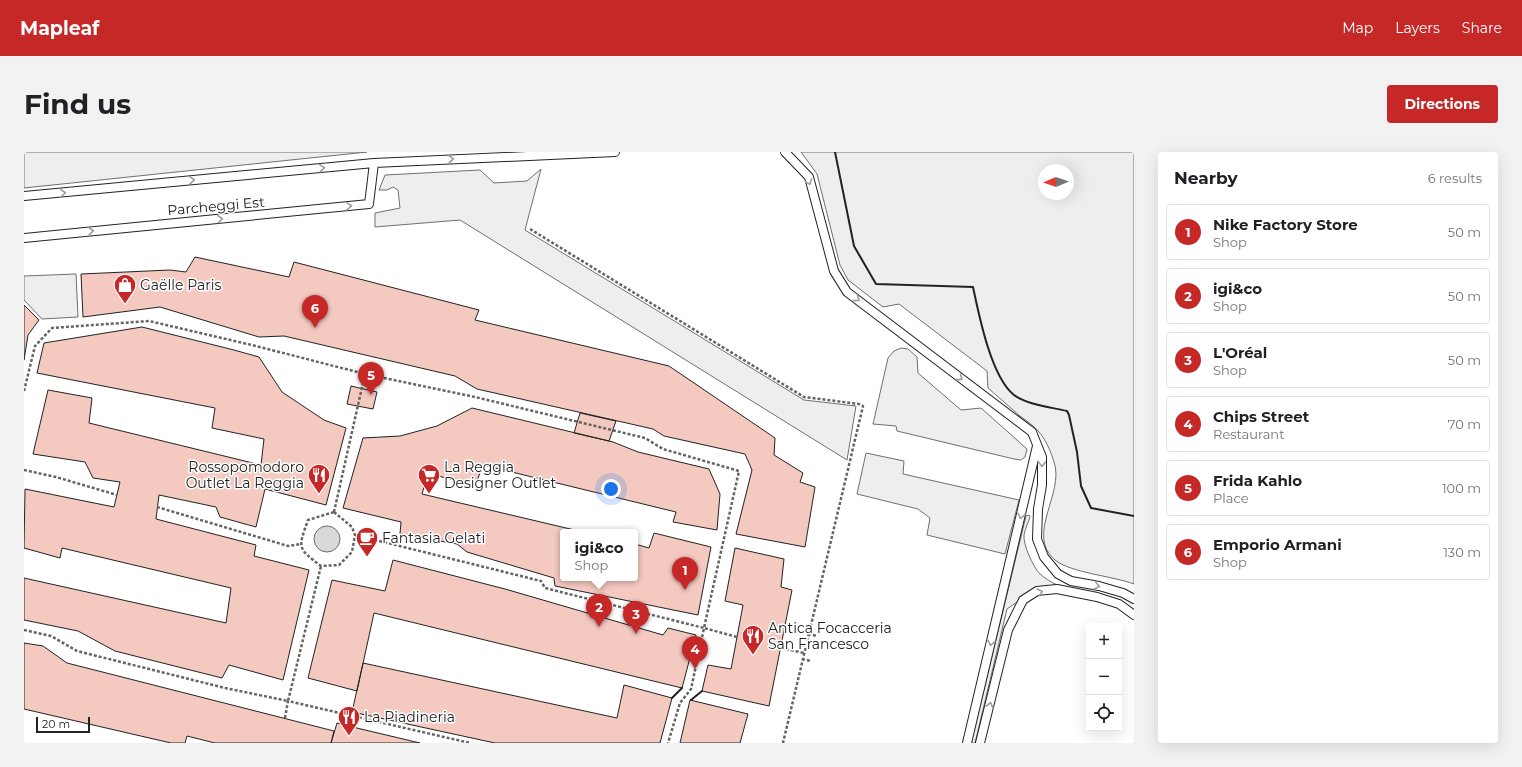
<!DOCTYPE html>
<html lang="en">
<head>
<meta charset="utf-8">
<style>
	body { margin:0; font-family:Montserrat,sans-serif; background:#f2f2f2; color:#202124 }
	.controls { position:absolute; right:12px; bottom:12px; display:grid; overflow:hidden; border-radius:4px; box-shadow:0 4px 16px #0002 }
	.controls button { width:36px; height:36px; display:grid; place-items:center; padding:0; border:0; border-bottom:1px solid #e0e0e0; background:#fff; color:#202124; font:20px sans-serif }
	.compass { position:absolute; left:1014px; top:12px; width:36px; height:36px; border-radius:50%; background:#fff; box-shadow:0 4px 16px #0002; rotate:268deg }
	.scale { position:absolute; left:12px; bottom:10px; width:54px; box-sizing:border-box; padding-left:4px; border:2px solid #222; border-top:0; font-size:11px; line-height:14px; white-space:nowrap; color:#222; -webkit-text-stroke:3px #fff; paint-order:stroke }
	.you { position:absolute; left:587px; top:337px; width:14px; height:14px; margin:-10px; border:3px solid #fff; border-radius:50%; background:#1a73e8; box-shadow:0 0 0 6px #1a73e833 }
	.badge { display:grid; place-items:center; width:26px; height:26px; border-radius:50%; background:#c62828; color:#fff; font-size:13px; font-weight:700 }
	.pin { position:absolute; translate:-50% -33px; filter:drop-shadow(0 1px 2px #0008) }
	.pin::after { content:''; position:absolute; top:21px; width:14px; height:12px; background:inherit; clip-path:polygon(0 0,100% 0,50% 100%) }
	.popup { position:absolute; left:536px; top:377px; width:78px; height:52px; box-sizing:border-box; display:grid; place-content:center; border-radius:4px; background:#fff; filter:drop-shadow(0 1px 3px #0005); font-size:13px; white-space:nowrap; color:#757577 }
	.popup b { font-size:15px; color:#202124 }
	.popup::after { content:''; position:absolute; left:50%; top:100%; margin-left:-8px; border:8px solid transparent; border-top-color:#fff }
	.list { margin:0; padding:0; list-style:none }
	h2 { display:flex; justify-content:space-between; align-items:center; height:52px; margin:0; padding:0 16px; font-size:17px }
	h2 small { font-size:13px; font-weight:400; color:#757577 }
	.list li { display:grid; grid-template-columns:26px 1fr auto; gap:12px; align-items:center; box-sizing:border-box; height:56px; margin:0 8px 8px; padding:0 8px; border:1px solid #e0e0e0; border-radius:4px }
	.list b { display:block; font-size:15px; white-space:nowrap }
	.list p { margin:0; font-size:13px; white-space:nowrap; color:#757577 }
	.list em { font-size:13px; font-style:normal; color:#757577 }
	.icon { flex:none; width:22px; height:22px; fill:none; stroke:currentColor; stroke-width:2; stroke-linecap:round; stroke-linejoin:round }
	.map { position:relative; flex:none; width:1110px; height:591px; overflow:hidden; border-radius:4px }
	header { display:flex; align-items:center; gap:24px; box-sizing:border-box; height:56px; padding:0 20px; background:#c62828; color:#fff }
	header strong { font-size:19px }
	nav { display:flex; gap:22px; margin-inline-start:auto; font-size:14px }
	.intro { display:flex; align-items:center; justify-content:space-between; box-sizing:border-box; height:96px; padding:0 24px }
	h1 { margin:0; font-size:28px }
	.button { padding:10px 18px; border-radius:4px; background:#c62828; color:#fff; font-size:14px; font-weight:700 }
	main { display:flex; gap:24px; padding:0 24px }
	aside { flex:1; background:#fff; border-radius:4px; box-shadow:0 4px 16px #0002 }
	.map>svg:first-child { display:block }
</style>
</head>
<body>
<header>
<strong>Mapleaf</strong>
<nav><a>Map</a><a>Layers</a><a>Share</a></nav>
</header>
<div class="intro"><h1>Find us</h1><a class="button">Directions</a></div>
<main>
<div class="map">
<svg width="1110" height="591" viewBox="0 0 1110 591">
	<rect width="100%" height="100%" fill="#fff"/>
	<path fill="#eee" stroke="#6f6f6f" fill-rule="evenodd" d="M0 0H343L0 36Z
		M777 0H1110V432C1089 424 1047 421 1031 408 1001 383 1041 341 1030 310 1027 300 1022 288 1015 280 1010 274 1003 269 996 264 985 255 975 245 964 236L963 219 875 152 859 155 824 128 816 113 793 22ZM1020 18H1044V42H1020Z
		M517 17 501 78 780 248 832 254 823 308 436 68 351 75V61L376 56 374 38 369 35 363 38H355L361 23 456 18 470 31 503 29Z
		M52 122 54 165 18 167 0 148V124Z
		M877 196 884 197 893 205 894 221 937 258 957 256 1003 297 1001 305 997 308 990 307 873 279 872 274 849 272 864 206 870 199Z
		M842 301 880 309 879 322 995 348 981 402 903 383 906 366 894 357 833 342Z
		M1005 363 1006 365C1004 371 1001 377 1000 383 999 393 1009 414 1015 421 1020 426 1027 430 1033 433L1006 441 983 457 951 591H947L1002 364Z"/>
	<path fill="#d9d9d9" stroke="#6f6f6f" d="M290 387a13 13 0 1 1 26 0a13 13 0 1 1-26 0Z"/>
	<path fill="#f3c9c0" stroke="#222" d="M171 105 265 125 270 110 455 158 451 168 645 214 751 286 750 303 779 321 776 330 791 335 781 395 712 382 728 318 721 302 640 284 629 277 453 237 431 224 260 184 235 185 136 155 59 165 57 122 146 118 162 120Z
		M0 153 15 168 4 183 0 208Z
		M118 175 210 198 235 205 258 240 300 268 322 276 302 353 241 337 232 375 196 365 192 355 135 343 132 367 232 393 230 404 285 418 259 528 205 513 198 526 91 499 54 479 0 468V426L202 471 207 436 38 396 36 406 0 396 1 337 90 355 96 330 69 326 61 310 9 302 24 238 68 246 65 271 237 313 240 287 188 276 191 256 13 221 20 191Z
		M327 234 353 240 349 257 323 252Z
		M448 256 589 290 614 300 685 317 696 342 693 378 649 370 652 360 459 313 451 334 404 321 398 342 559 380H539V426H611V392L625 396 630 381 687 395 674 463 531 434 530 426 443 400 433 392 376 382 377 370 319 356 339 286 376 284 413 274Z
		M556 261 592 269 585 289 550 281Z
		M711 396 760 407 757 435 768 438 745 554 678 539 684 513 707 517 719 453 701 449Z
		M369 408 481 437 639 483 644 476 672 483 658 536 350 461 333 539 284 526 308 428 361 439Z
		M0 491 19 494 43 511 310 579 307 591H191L163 584 161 591H147L0 557Z
		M339 511 593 566 600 533 648 546 636 591H471L328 560Z
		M666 548 724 562 716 591H656Z
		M313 571 337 577 396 591H307Z"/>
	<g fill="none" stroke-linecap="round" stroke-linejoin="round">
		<g stroke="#222" stroke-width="10">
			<path id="service" d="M761 0 785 25 810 119 823 140 1008 280 1018 305V333L1014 357 1013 387 1020 405 1034 422 1047 429 1075 434 1099 441 1110 447
				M0 44 350 11 591 0
				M0 86 345 52 350 11
				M943 591 1013 294
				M956 591 984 478 999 448 1013 439 1033 437 1073 445 1095 452 1110 463"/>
		</g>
		<path stroke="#646464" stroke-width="2.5" stroke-dasharray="3 2" stroke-linecap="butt" d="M506 77 780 245 835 252 839 254 759 591
			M0 239 11 194 28 176 125 169 232 194 341 222 451 245 621 286 639 297 715 319 680 476 713 485
			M0 318 32 325 93 343
			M133 355 264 394 277 392
			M310 360 328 375 331 383 328 400 315 413 297 414C273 396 274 396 284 368Z
			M310 360 341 222
			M331 383 517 429 521 436 680 476 667 537 656 551 644 591
			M0 478 27 484 53 499 201 536 264 549 297 414
			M784 482 793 484
			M757 496 780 501
			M778 507 787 509
			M261 566 264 549 446 591"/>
		<use href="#service" stroke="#fff" stroke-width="8"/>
		<path stroke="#222" stroke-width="2" d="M811 0 830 94 852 132 949 135C955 163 967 225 990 243 1004 253 1026 255 1043 259L1045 263 1053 300 1057 334 1067 356 1110 364
			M648 546 658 536
			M667 548 678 539"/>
	</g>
	<defs><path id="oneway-chevron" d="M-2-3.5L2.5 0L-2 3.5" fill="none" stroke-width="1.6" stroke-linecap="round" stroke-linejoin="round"/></defs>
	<g stroke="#9c9c9c">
		<use href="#oneway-chevron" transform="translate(427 7) rotate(-3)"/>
		<use href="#oneway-chevron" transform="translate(298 16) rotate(-5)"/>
		<use href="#oneway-chevron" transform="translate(168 28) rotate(-5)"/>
		<use href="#oneway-chevron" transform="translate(785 30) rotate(69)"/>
		<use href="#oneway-chevron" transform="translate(39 41) rotate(-5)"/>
		<use href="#oneway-chevron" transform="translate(325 54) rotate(-5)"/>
		<use href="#oneway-chevron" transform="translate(196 67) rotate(-5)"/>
		<use href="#oneway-chevron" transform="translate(67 79) rotate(-5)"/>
		<use href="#oneway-chevron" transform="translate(833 147) rotate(37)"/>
		<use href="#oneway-chevron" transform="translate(936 226) rotate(37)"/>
		<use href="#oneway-chevron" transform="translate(1018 312) rotate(90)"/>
		<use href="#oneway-chevron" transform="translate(997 364) rotate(103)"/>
		<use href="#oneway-chevron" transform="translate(1073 434) rotate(12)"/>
		<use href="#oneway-chevron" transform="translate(1016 440) rotate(-14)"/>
		<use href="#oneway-chevron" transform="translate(967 491) rotate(103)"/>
		<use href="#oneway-chevron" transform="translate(966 553) rotate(-76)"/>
	</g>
	<defs>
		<g id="shop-pin" transform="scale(1.15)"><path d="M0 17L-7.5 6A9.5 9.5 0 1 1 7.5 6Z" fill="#c62828" stroke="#fff"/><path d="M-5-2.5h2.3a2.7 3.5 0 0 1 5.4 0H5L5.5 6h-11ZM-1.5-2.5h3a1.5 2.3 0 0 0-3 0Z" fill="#fff"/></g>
		<g id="restaurant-pin" transform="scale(1.15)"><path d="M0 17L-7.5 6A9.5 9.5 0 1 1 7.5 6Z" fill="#c62828" stroke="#fff"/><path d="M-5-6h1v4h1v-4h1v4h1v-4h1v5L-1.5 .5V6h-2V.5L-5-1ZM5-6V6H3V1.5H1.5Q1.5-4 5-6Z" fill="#fff"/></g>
		<g id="supermarket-pin" transform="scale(1.15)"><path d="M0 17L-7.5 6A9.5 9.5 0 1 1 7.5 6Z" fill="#c62828" stroke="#fff"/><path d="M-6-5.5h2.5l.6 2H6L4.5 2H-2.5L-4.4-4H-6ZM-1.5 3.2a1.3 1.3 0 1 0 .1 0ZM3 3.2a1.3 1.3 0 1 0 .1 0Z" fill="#fff"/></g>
		<g id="cafe-pin" transform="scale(1.15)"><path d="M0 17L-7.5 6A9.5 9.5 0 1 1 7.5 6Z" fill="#c62828" stroke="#fff"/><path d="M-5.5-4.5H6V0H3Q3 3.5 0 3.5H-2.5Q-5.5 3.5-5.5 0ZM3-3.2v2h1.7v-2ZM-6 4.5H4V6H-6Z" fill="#fff"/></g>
	</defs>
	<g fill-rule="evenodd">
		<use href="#shop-pin" x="101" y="133"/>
		<use href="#restaurant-pin" x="295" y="323"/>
		<use href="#supermarket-pin" x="405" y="323"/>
		<use href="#cafe-pin" x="343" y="386"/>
		<use href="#restaurant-pin" x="729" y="484"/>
		<use href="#restaurant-pin" x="325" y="565"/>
	</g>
	<g text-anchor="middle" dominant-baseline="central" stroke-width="3" stroke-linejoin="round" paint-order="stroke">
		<g font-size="14" fill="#222" stroke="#fff">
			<text transform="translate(192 54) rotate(-5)">Parcheggi Est</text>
		</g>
		<g font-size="14" fill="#222" stroke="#fff" text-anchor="start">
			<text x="116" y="133">Gaëlle Paris</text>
			<text x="280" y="315" text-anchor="end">Rossopomodoro<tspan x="280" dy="16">Outlet La Reggia</tspan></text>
			<text x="420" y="315">La Reggia<tspan x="420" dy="16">Designer Outlet</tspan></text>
			<text x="358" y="386">Fantasia Gelati</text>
			<text x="744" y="476">Antica Focacceria<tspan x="744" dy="16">San Francesco</tspan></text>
			<text x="340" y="565">La Piadineria</text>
		</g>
	</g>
</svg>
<div class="controls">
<button>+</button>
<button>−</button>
<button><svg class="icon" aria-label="locate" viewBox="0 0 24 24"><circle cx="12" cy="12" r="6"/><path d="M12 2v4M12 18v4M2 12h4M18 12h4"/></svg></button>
</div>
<svg class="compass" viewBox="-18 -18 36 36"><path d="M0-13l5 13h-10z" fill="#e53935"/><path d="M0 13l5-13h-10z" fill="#757577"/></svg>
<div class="scale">20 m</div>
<div class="you"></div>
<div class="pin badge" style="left:661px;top:438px">1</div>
<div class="pin badge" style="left:575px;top:475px">2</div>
<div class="popup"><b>igi&amp;co</b>Shop</div>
<div class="pin badge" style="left:612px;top:482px">3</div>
<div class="pin badge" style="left:671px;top:517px">4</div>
<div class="pin badge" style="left:347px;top:243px">5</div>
<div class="pin badge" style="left:291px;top:176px">6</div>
</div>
<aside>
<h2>Nearby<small>6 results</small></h2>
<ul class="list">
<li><span class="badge">1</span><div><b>Nike Factory Store</b><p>Shop</p></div><em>50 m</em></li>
<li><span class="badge">2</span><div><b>igi&amp;co</b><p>Shop</p></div><em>50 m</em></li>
<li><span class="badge">3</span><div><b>L'Oréal</b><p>Shop</p></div><em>50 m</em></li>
<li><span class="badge">4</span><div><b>Chips Street</b><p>Restaurant</p></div><em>70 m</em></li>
<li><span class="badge">5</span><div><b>Frida Kahlo</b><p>Place</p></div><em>100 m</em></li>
<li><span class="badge">6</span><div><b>Emporio Armani</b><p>Shop</p></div><em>130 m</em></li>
</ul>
</aside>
</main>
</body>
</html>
